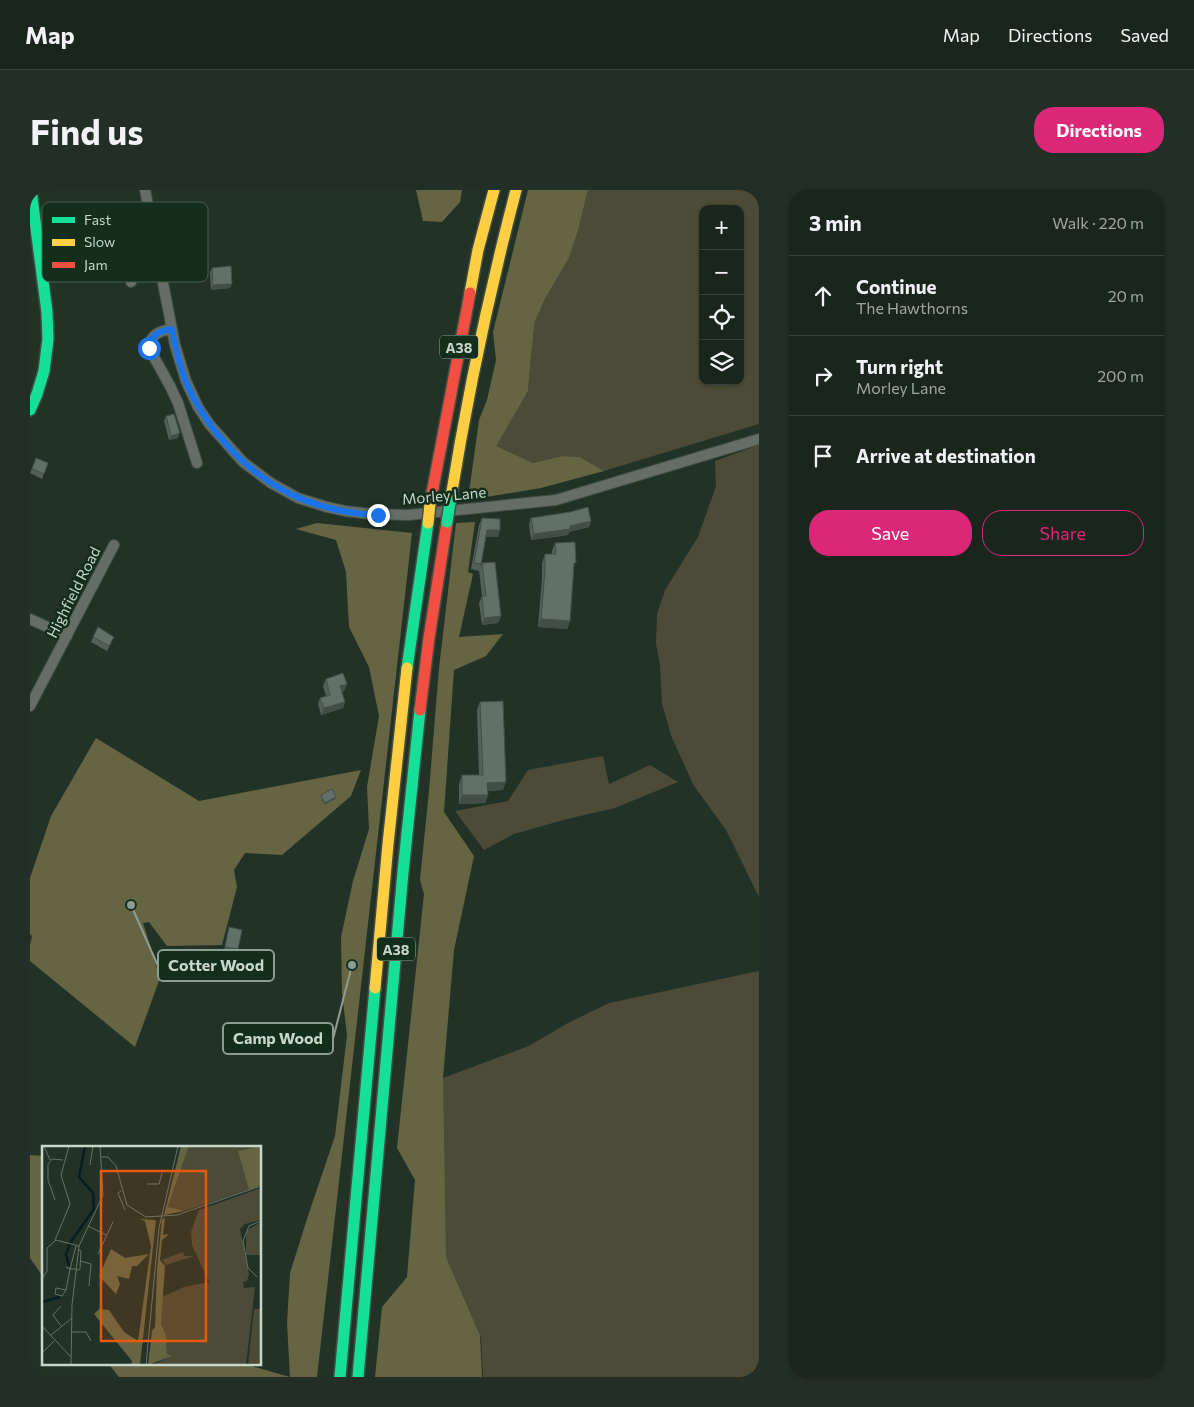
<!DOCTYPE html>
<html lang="en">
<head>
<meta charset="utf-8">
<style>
	body { margin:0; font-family:Commissioner,sans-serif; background:#232e26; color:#f1f3f6 }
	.controls { position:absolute; right:15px; top:15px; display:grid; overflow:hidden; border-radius:10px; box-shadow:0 1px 4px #0004 }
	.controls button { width:45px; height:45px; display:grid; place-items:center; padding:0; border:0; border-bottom:1px solid #38433b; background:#1a261d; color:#f1f3f6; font:25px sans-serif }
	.stop { position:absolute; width:15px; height:15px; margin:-11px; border:4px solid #1a73e8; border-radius:50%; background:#fff }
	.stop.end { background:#1a73e8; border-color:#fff; box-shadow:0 1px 5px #0008 }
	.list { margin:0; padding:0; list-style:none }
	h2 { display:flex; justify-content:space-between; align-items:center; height:65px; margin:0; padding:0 20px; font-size:21px }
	h2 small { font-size:16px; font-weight:400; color:#9fa5a4 }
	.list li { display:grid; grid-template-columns:32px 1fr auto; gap:15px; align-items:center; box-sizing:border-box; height:80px; padding:0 20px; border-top:1px solid #38433b }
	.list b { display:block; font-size:19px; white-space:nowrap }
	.list p { margin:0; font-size:16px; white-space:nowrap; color:#9fa5a4 }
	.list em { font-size:16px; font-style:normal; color:#9fa5a4 }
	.actions { display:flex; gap:10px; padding:15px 20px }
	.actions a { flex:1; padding:11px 0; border:1px solid #db2777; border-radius:20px; text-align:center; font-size:18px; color:#db2777 }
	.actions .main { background:#db2777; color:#fff }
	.icon { flex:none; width:28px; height:28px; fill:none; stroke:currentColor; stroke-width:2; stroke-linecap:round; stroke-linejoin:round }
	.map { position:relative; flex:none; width:729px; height:1187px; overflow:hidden; border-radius:20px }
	header { display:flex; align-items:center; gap:30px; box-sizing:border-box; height:70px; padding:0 25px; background:#1a261d; border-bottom:1px solid #38433b }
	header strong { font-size:24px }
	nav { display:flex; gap:28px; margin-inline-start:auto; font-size:18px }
	.intro { display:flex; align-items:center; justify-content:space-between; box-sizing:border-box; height:120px; padding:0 30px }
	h1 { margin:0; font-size:35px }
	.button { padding:12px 22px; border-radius:20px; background:#db2777; color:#fff; font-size:18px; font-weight:700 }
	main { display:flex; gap:30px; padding:0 30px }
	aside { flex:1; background:#1a261d; border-radius:20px; box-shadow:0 1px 4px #0004 }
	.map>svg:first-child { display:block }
</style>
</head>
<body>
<header>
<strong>Map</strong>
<nav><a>Map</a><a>Directions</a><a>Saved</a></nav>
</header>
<div class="intro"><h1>Find us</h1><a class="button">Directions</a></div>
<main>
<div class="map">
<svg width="729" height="1187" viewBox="0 0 729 1187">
	<rect width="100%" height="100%" fill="#233227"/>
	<path fill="#4b4b37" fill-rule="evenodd" d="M558 0H729V234L574 281 550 267 532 266 503 273 465 256 498 201 501 166 505 131 515 109 539 68 548 41ZM673 19H710V191H673Z
		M729 255V707L696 640 664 596 642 548 632 514 630 475 626 454 627 424 635 400 668 347 686 296 685 271Z
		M573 566 579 594 620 575 648 592 585 618 537 629 484 644 454 660 425 621 478 611 498 580Z
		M729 781V1187H453L451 1147 416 1067 412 991 413 888 499 856 536 834 579 813Z"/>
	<path fill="#666543" d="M386 0H432L430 12 412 32 393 31Z
		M498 0H558L548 41 539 68 515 109 505 131 501 166 498 201 466 256 503 273 532 266 550 267 574 281 511 298 438 310 449 230 457 210 466 170 463 142Z
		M445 332 438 382 443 384 429 447 473 444 456 466 424 480 414 622 444 666 424 760 413 888 416 1067 450 1145 452 1187H345L352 1117 377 1087 385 990 367 958 394 704 390 690 399 601 409 478 426 333Z
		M287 333 382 343 287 1187H89L78 1173H216L218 1175 260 1187 257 1133 260 1083 278 1026 305 946 317 845 312 803 311 747 323 691 339 639 337 597 349 526 339 477 319 437 316 382 306 350 266 339Z
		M66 548 169 611 331 580 321 606 252 665 215 663 204 680 207 697 192 755 137 756 119 732 113 733 130 788 105 857 0 771V755L2 746 0 744V688L21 626Z
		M0 965 14 966V1088L0 1068Z"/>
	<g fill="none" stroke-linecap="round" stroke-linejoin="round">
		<g stroke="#414e44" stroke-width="12">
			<path id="street" d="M115 0 145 155 156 191 168 217 180 235 213 272 241 293 268 308 297 317 315 321 341 324 378 325 526 310 729 249
				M101 92C103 70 112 56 123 37
				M142 139C130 141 120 144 119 158L140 196 148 213 167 273
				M0 429 37 446
				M0 516 84 355"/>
		</g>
		<g stroke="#414e44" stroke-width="14">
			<path id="fast" d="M0 220 7 204 14 181 18 149 17 122 1 0
				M377 478 398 333
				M310 1187 345 798
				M328 1187 373 682 390 520"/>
		</g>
		<g stroke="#414e44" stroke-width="14">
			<path id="slow" d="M440 103 448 60 464 0
				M420 313C437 207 459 103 486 0
				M345 798 358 654 377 478"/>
		</g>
		<g stroke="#414e44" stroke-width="14">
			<path id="jam" d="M400 314 440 103
				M390 520 399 448 417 332"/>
		</g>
		<use href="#street" stroke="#646e66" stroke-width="10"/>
		<use href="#fast" stroke="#16e098" stroke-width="11"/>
		<use href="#slow" stroke="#ffcf43" stroke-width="11"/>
		<use href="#jam" stroke="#f24e42" stroke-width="11"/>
		<g stroke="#414e44" stroke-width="14" stroke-linecap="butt">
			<path id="fast-bridge" d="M417 332 420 313"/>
		</g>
		<g stroke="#414e44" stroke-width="14" stroke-linecap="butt">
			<path id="slow-bridge" d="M398 333 400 314"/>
		</g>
		<use href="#fast-bridge" stroke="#16e098" stroke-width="11"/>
		<use href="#slow-bridge" stroke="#ffcf43" stroke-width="11"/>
	</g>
	<path fill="#536059" d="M182 78 200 98 181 100 180 82Z
		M136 226 148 248 139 250 134 231Z
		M6 268 18 273 12 289 0 283Z
		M452 328 468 347H456L451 374 449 381 441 379 449 335Z
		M501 328 561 331 559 337 539 342 538 345 501 350 499 334Z
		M525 353 544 379 540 431 537 439 508 437 512 388V373L515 364H522V361Z
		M452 373 471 426 468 433 452 435 449 413 452 406 449 380Z
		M63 447H84L77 461 61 452Z
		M296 489 317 494 314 501 312 502 315 512 313 518 291 525 288 514 290 508 296 506 293 496Z
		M450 512 473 600 458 601V605L455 613 429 614V594L432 585H449L447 520Z
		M291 605 306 607 305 609 294 615 290 607Z
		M199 737 208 759 206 764 194 761Z"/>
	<path fill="#444e49" d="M202 94 200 98 181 100 183 95Z
		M150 243 148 248 139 250 141 246Z
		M561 331 559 337 539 342 538 345 501 350 504 344Z
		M457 340H470L468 347H455Z
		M471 426 468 433 452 435 454 428Z
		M511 429 540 431 537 439 508 437Z
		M317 494 314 501 308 503 310 496Z
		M315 512 313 518 291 525 294 518Z
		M476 592 473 600 454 601 457 593Z
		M432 605H458L455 613 429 614Z
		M306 607 305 609 294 615 295 613Z"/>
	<path fill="#617068" stroke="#444e49" d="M201 76 202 94 183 95 182 78Z
		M144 224 150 243 141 246 136 226Z
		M6 268 18 273 14 284 2 279Z
		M558 317 561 331 540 336V339L504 344 501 328 540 322Z
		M452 328 470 329V340H457L451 374 444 373Z
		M545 352 546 373H544L540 431 511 429 515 380V364H526L525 353Z
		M465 372 471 426 454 428 452 406H456L452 373Z
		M68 437 84 447 79 456 63 447Z
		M313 483 317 494 310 496 315 512 294 518 290 508 300 505 296 489Z
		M473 511 476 592 457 593 458 605H432V585H453L450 512Z
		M302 599 306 607 295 613 291 605Z
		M199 737 212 740 208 759 195 757Z"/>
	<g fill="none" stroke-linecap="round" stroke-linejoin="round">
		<path stroke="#1a73e8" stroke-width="6" d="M119 158C120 144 130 141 142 139 145 156 149 174 155 190 164 211 175 229 189 246 231 297 282 322 348 325"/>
	</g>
	<g text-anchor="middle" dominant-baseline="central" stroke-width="5" stroke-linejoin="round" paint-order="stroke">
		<g fill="#132e1b" stroke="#91a496" stroke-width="1">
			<rect x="410" y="145.5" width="38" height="23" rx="4"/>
			<rect x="347" y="747.5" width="38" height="23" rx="4"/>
		</g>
		<g font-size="14" font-weight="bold" fill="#c7d7ca">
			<text x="429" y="157">A38</text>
			<text x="366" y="759">A38</text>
		</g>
		<g font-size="15" fill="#c7d7ca" stroke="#132e1b">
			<text transform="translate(414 305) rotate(-5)">Morley Lane</text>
			<text transform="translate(43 402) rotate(-63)">Highfield Road</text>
		</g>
	</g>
	<g transform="translate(12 956)">
		<rect width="219" height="219" fill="#233227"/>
		<path d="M147 0H219L197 5 207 44 142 65 126 62ZM219 42V74L203 78 198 83 207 128 205 135 201 136 202 142 213 141 204 219H111L129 210 125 208 124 189 119 178 118 152 142 141 167 136 150 99 149 86 157 64ZM219 76V109H204V85ZM141 106 142 110H152L124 119 120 114ZM212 163H219V219H206Z" fill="#4b4b37"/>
		<path d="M139 0H147L126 61 142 65 122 69ZM219 0V39L207 44 196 5ZM123 72 121 89 127 88 120 94 118 114 123 120 119 178 124 189 125 208 130 210 106 219 110 185 113 181 115 124 120 73ZM97 73 114 74 98 219H89L90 215 52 168 57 163 67 164 82 186 96 195 109 100 103 75ZM69 103 83 112 107 108 95 120H90L87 133 75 130 78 138 74 148 57 130Z" fill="#666543"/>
		<path fill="none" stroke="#051e1e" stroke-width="2.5" d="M27 120 24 108 28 97 52 63 51 47 37 31 43 0M0 156 18 151"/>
		<path fill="none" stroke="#657468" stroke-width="1" d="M2 0 8 14M59 11H66L74 20 85 59 104 71 135 69 219 40M48 19 51 0M105 38H117L120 27M79 45 76 47 83 64M13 54 6 34V18L10 13 21 14M46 80 64 89M13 94 28 58 19 29 27 0M5 102 14 94 37 100M56 108 71 76M38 115 49 118 47 140M24 121 28 123 34 100M34 125 38 123 39 105 37 104M215 131 206 122 201 95 207 80 219 75M0 133 5 125V102M24 144 14 142 13 148 20 150 24 144 28 123H34M0 180 29 211M19 180 11 169 19 160M30 186H44L49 195M8 190 30 172M0 207 12 195M29 219 30 159 37 100 61 49 58 0M104 219 117 82 136 0"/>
		<path fill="#e8590c" fill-opacity="0.15" stroke="#e8590c" stroke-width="2.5" d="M59 25H164V195H59Z"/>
		<rect width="219" height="219" fill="none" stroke="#c7d7ca" stroke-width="2.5"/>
	</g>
	<rect x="12" y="12" width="166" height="80" rx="8" fill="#132e1b" stroke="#496150" stroke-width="1"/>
	<rect x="22" y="27" width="23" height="6" fill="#16e098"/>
	<rect x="22" y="49" width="23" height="7" fill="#ffcf43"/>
	<rect x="22" y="72" width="23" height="6" fill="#f24e42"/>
	<g font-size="14" fill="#c7d7ca">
		<text x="54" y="35">Fast</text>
		<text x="54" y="57">Slow</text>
		<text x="54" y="80">Jam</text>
	</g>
	<path fill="none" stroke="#8e9d91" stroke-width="2" d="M101 715L128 776M322 775L303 849"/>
	<g fill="#8e9d91" stroke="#132e1b" stroke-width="2">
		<circle cx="101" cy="715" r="5"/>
		<circle cx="322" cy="775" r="5"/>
	</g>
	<g fill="#132e1b" stroke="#8e9d91" stroke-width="2">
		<rect x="128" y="760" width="116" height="31" rx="5"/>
		<rect x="193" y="833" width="110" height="31" rx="5"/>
	</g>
	<g font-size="16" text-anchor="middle" font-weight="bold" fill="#c7d7ca">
		<text x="186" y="781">Cotter Wood</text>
		<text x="248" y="854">Camp Wood</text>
	</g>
</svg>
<div class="controls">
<button>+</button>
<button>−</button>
<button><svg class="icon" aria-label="locate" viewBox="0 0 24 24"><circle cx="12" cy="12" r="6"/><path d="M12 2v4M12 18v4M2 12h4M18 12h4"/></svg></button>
<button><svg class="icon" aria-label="layers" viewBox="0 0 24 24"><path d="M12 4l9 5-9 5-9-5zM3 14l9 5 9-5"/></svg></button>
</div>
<div class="stop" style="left:119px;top:158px"></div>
<div class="stop end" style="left:348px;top:325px"></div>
</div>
<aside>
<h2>3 min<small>Walk · 220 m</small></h2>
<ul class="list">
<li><svg class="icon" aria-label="ahead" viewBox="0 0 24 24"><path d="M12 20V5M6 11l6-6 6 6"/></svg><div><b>Continue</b><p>The Hawthorns</p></div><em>20 m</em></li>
<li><svg class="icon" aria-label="right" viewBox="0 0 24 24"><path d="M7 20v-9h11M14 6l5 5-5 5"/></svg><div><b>Turn right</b><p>Morley Lane</p></div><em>200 m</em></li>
<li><svg class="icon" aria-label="arrive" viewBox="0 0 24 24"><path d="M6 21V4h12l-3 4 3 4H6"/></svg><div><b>Arrive at destination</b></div></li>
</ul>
<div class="actions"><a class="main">Save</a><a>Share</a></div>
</aside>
</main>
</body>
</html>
